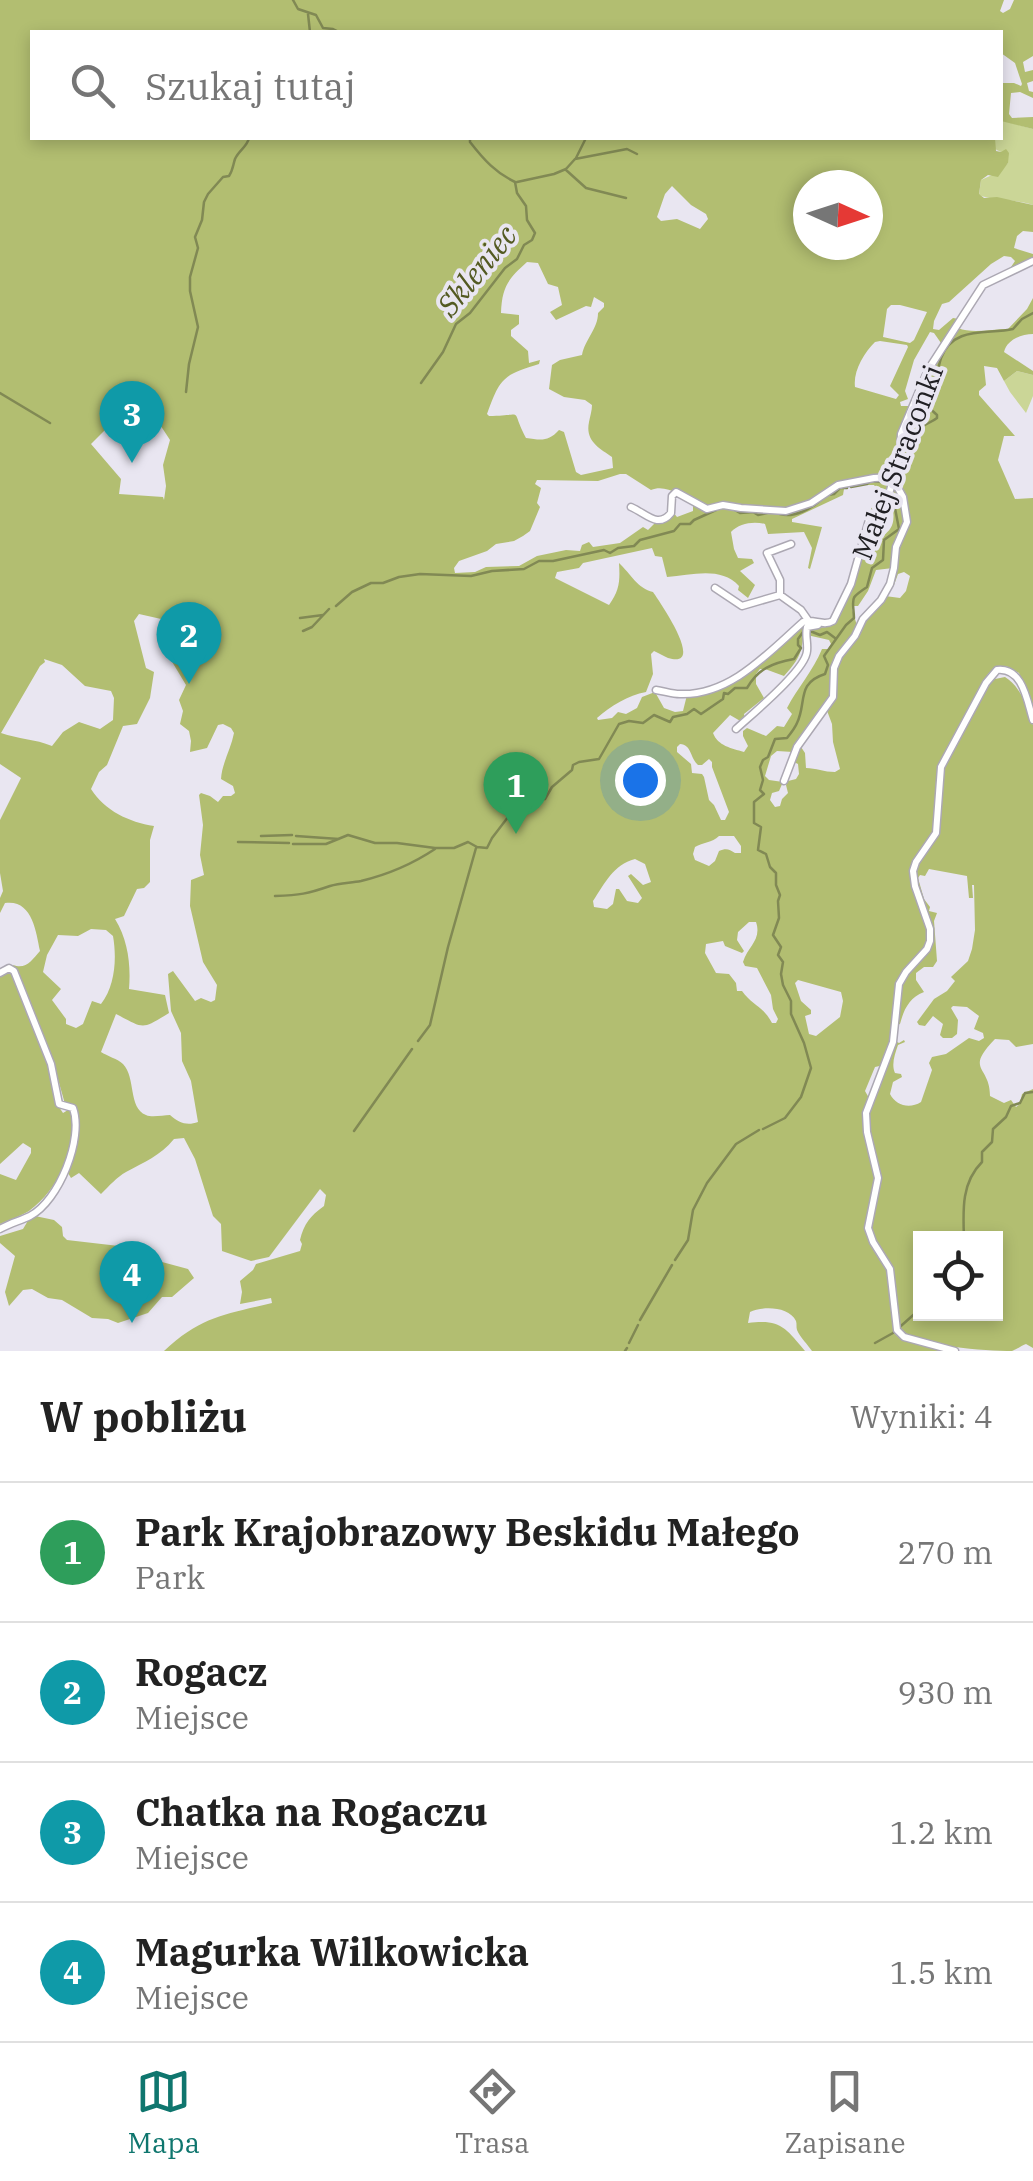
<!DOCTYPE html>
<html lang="pl">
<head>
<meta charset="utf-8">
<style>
	body { margin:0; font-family:"IBM Plex Serif",serif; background:#f6f6f6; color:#222 }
	.controls { position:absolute; right:30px; bottom:30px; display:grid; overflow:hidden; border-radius:0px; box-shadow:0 5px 15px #0003 }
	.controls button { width:90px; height:90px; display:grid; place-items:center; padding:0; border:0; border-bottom:2px solid #e0e0e0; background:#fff; color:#222; font:50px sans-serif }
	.compass { position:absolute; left:793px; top:170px; width:90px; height:90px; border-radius:50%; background:#fff; box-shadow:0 5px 15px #0003; rotate:93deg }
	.you { position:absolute; left:640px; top:780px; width:35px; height:35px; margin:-25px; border:8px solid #fff; border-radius:50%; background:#1a73e8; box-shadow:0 0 0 15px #1a73e833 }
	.badge { display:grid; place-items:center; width:65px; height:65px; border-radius:50%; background:#0f766e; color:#fff; font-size:32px; font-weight:700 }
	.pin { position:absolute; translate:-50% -82px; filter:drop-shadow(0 2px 5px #0008) }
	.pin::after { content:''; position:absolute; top:52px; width:35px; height:30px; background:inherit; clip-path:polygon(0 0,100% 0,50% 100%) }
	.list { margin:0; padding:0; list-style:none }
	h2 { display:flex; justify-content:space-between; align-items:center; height:130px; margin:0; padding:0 40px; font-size:42px }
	h2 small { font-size:32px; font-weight:400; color:#767676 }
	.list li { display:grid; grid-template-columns:65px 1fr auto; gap:30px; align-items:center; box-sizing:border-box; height:140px; padding:0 40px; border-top:2px solid #e0e0e0 }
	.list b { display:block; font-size:38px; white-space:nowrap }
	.list p { margin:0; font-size:32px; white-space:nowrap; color:#767676 }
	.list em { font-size:32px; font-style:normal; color:#767676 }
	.icon { flex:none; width:55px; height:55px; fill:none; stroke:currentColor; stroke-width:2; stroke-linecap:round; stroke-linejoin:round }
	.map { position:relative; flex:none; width:1033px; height:1351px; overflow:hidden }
	.search { position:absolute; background:#fff; box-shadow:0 5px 15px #0003; left:30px; right:30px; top:30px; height:110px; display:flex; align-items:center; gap:25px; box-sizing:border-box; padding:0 35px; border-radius:0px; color:#767676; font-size:38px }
	.sheet { height:690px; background:#fff }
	nav { display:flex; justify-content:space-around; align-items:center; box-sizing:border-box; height:140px; border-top:2px solid #e0e0e0; background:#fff; font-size:28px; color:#767676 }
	nav a { display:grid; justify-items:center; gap:5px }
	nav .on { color:#0f766e }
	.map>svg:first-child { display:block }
</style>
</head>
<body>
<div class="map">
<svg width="1033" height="1351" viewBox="0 0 1033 1351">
	<rect width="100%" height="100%" fill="#e9e6f1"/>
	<path fill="#cbd697" d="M1001 120 1033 129V205C1016 199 993 201 979 195L981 180 1001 171 1008 163 1001 152 995 149V138H1000Z
		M1017 371 1033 375V396L1026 413 1010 392 1004 381Z"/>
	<path fill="#b2be71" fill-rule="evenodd" d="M0 0H1004L1000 11 1003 13 1010 9 1014 0H1033V56L1023 62 1025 72 1033 70V81L1027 83 1029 91 1033 92V98L1020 92 1011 93 1009 114 1012 118 1033 117V129L1001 121V83H1014L1021 86 1022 84 1015 63 1001 53 1000 32H32V138H995L996 151 1001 152 1006 149 1009 153 1008 163 998 177 988 175 981 180 979 194 984 198 997 197 1033 205V232L1023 231 1017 236 1014 248 1033 254V261L1007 273 1015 261 1011 257 1004 256 991 264 949 302 942 304 934 321 933 329 939 330 953 318 959 319 939 351 938 348 941 343 934 333 930 332 914 360 905 391 908 399 900 402 901 406H912L900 433V454L894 451 889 457C890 489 893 492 870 516L868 513 879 498 880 493 874 485H850L844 489 843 495 792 519V522L822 527 810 569 808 568 812 548 804 532 768 534 765 524C754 521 739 523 731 532L734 549 738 558 752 559 754 563 740 571 755 585 748 598 738 590 739 586C721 566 692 575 667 577L662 557 655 556 652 548 583 563 579 568 557 572 555 578 609 605C620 590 620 580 619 563 630 573 638 589 653 592 657 598 708 670 668 658 663 656 659 653 654 651L651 654 653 674 646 692C628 695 611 706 597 718L598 720 612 718 618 712 626 714 637 708 642 697 655 692 664 708 675 712 683 711 687 695 710 691 739 678 807 623C799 650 806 652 784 676L765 669H760L756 674V684L764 698 744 714 745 720 742 722 730 715 713 733C718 746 731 748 744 752L748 746 743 736V731L747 728 766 736 777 726 784 727 792 714 787 708C798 687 813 671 822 649H828L831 644 829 640 807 635 808 628C814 627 826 629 831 625 846 615 853 567 864 553 879 532 901 537 891 501L888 499 894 485H897C907 502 909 522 900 539 919 518 897 494 898 469 899 464 901 459 902 454 904 436 903 422 916 409 923 378 940 354 958 328 972 334 992 329 1008 329L1027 309 1033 298V334C1021 334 1007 340 1004 352L1033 371V375L1017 371 1004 381 997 368 984 366 986 385 979 391V395L1015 436H1004L998 460 1015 499 1033 498V712L1019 673 1006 666 994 668 988 674 939 765 936 781 934 832 915 860 911 871 913 885 928 927 929 941 923 952 898 982 893 1034 884 1065 875 1067 865 1091 869 1098 864 1118 865 1128 877 1176 866 1229 869 1239 886 1264 890 1274 895 1334 902 1339 946 1351H812C808 1345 800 1337 797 1330 796 1327 797 1324 796 1321 789 1306 762 1306 750 1312L748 1323C780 1319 785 1327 805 1351H164C202 1316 224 1315 272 1303L271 1298 240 1304 242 1292 240 1281 253 1270 256 1264 300 1251 302 1244 300 1240C304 1224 310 1216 324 1206L326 1195 320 1189 269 1257 251 1261 222 1251 221 1224 213 1216 195 1159 184 1138 174 1139C160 1156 144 1162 126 1172 117 1177 109 1186 101 1194L79 1173 71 1178 68 1173C73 1150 84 1127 74 1104H65L54 1065 13 965C26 970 32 960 40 951 36 931 32 899 5 903L0 913V898L3 891 0 873V820L21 778 0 764ZM808 185H868V245H808ZM672 186 691 205 706 214 708 219 700 229 677 219 661 221 657 217 665 194ZM527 262 538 263 548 284 558 287 562 305 550 312 556 320 586 306 591 307 594 297 604 303V307L598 313C598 329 585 339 582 355L560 360 552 365 549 389 564 397 585 400 592 405C592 411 590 416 589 422 585 441 599 448 612 457L613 468 581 475 576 472 564 432 559 430C548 442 541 440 526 438 509 406 527 416 489 416L487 414C500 378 503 375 539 364L540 360 529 363 528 351 511 336V330L519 324V315L501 313C502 287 508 279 527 262ZM891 305H900L927 312 914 340 910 343 883 337 887 309ZM880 341 907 345 908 347 890 386 899 395 896 399 855 387C853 371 864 353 875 342ZM131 399H137L155 417 170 440 163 465 166 486 164 500 163 497 119 494 121 479 91 444 116 419 123 405ZM620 474H626L651 490C665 484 682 495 693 504V511L677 517 673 512 664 522H656L648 530 643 527 620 543 593 547 589 542 582 545 580 551 566 550 537 556 519 566 486 567 475 572 455 573 454 568 459 561 487 551 496 544 514 541 523 536 530 531 540 507 537 503 541 488 535 484 537 480 598 481ZM896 550V563L891 583 894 585 898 574 904 572 910 576 906 591 900 598 885 596C878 606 869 612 863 622 855 635 846 647 838 658L858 629 852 609 854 606H858L868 591 876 570 893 568ZM139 614 170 621V627L164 635 175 645 171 660 186 685 179 700 183 711 180 724 189 731 191 741 190 752 207 748 218 725 223 724 231 728 234 733C231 749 222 763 221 779L233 786 235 793 231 796H223L218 802 210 796 201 793 199 795 203 825 200 855 204 875 191 880 190 906 203 962 217 985 215 1000 211 1002 201 998 195 1001 173 971 168 974 171 1011 181 1033 182 1061 191 1081 198 1122C187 1126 179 1123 170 1115 163 1115 152 1118 146 1115 128 1108 136 1077 123 1064 118 1059 107 1056 101 1052L116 1014C145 1029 141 1030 169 1013L165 995 129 989C131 965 128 940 115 919L124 916 137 889 144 888 150 882V840L154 826C129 822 105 811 91 789L99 772 107 765 123 726 137 724 150 698 154 672 146 668 134 621ZM44 659 62 665 85 686 111 691 114 698 113 720 100 729 79 722 63 732 52 746C35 739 18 739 1 733L40 666 45 662ZM835 693 826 708 832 724 833 742 840 769 835 772C824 772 816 768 806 768L805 753 801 747H798L792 761 798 764 799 774 796 779 788 781 786 785 788 793 782 799 780 806 775 807 770 800 772 793 779 791 783 782 769 780 765 776 771 756 777 751 793 752ZM680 744C692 745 690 758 698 765H702L709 759 712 762V767L729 812 725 820H721L714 805 709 800 704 777 702 774 692 773 691 764 677 752V747ZM719 836H734L741 846V853H735C729 849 726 848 719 851L715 861 709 866 695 860 693 854 695 847C703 842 712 843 719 836ZM635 859 645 864 651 882 643 885 631 874 628 876 642 898 638 903 627 901 619 889H616L613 904 607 909 594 907 593 901C605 883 613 865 635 859ZM749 922H756C762 940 748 946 743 962L745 966 757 968 771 995 773 1009 778 1019 776 1023H772C763 1006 753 1006 742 991H737L736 983 729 974 716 973 705 953 706 944 723 941 725 946 742 953 744 951 737 940 738 932ZM91 929 106 930 113 936C117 959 115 986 101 1004L92 1001 83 1024 76 1028 66 1024V1019L52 1000 61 989 43 972 47 955 58 935 78 936ZM798 980 841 992 843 1001 840 1017 816 1036 809 1034 805 1016 811 1014V1010L801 1001 795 983Z
		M1005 677C1022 688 1027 707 1033 725V1044L1016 1047 1009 1040 995 1039C964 1071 990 1065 990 1096L1004 1103 1011 1100 1016 1107 1020 1104 1022 1094 1033 1089V1348L1026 1344C1023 1345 1015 1350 1012 1351 985 1351 919 1347 899 1329L893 1270 874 1240 870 1228 880 1175 868 1122 870 1109 895 1041 899 1043 904 1040 905 1042 898 1045C895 1054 891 1064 895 1073L901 1074 902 1077 893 1082 890 1094C896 1106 910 1109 921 1102L932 1070 929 1063 932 1057 946 1054 969 1038 979 1041 984 1038 983 1033 974 1029 979 1016 967 1007 953 1006 951 1008 958 1020 957 1034 952 1038H943L940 1035 943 1024 933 1016 925 1026 919 1025 917 1022 934 999 947 991 955 981 951 977 968 961 972 949 975 930 974 885H972L973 898H969L967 876 929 869 925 876 920 875 918 878 924 899 930 907 929 911 937 913 934 921 937 961 933 967H924L916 973V980L924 992C909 998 904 1009 900 1024L897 1025 901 985 932 942 918 891 916 867 935 839 943 768 990 680ZM920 1238H996V1314H920Z
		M10 970 50 1065 57 1104 63 1113 68 1110 74 1114C74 1151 60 1188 29 1211 21 1216 9 1220 0 1224V1174L16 1180 31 1153V1148L23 1143 0 1164V977Z
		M35 1216 54 1220 62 1227 63 1236 67 1240 136 1248 162 1262 188 1269 194 1278 172 1297H162L148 1313 118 1323 108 1319 92 1318 62 1300 48 1298 32 1289 23 1290 9 1306 5 1292 15 1256 0 1243V1236L23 1229 29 1219Z"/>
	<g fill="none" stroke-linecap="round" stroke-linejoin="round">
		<path stroke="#818954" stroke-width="2.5" d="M293 0 298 9 316 15 323 28 333 29 339 32
			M308 14 310 32
			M576 158 586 138
			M566 170 586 188 626 198
			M517 182 554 174 566 169 575 159 627 149 637 154
			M421 383 443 352 456 324 470 313 505 268 517 259 524 245 532 240 535 233 527 220 526 206 517 193 515 182C496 173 484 160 470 142V138
			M186 392 189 364 198 327 190 291V277L198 248 195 237 202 220 204 202 208 194 223 177 229 176C233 170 233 165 235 159 239 150 247 147 249 138
			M0 393 50 423
			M896 481C905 465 907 440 922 427 927 423 932 422 937 418V415L925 404C924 391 930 386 936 374 939 369 939 364 941 358 953 325 988 335 1013 329L1022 319 1033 313
			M851 487 867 484 870 481 892 483
			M828 495 834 494 840 488H847
			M733 509 740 513 753 512 758 515 767 513
			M780 514C794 518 811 509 822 499
			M336 606 352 592 371 583H383L399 577 420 574 471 576 492 571 524 569 539 561H553L604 550 610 553 618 548 634 546 640 540 674 531 680 524H690L694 520 716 510
			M300 618 323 615
			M303 631 312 627 329 609
			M261 836 292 835
			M296 836 339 839
			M238 842 289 843
			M293 844H326L348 835 375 843H397L435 848H454L468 842 477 847 487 848 492 838 518 804 545 799 552 787 572 770 573 765 579 762 599 759 619 724 629 721 643 723 654 715 670 722 673 717 687 714 694 709 701 714 723 699 724 693 728 694 735 688H747C758 669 772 663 794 659L801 648 798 645V639L803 632 810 631 820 635 827 632 835 638
			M275 896C300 895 307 894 330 886 340 883 351 883 361 881 386 875 414 863 435 849
			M418 1041 430 1025 448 947 476 848
			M763 1129 785 1118 801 1097 811 1068 804 1043 791 1014V1001L783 985 781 974 783 962 778 955 781 947 773 935 779 918 778 901 780 895 776 885V873L770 867 766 854 758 850 761 827 754 823V802L764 794 760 790 763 780 760 767 763 760 768 757 775 739 787 738C791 733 795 728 797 723 807 703 796 683 825 674L828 665 824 656 846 625 854 618C853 597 849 599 867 587L872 568 883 560 884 540 899 529 894 503 898 499V494
			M354 1131 412 1049
			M964 1238C963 1211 961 1183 982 1162V1152L992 1142 993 1129 1006 1117 1011 1106 1020 1103 1025 1093 1033 1092
			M675 1260 688 1240 693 1210 707 1183 736 1144 759 1130
			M640 1320 672 1265
			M629 1343 638 1325
			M875 1343 893 1333 920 1309
			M625 1351 627 1348"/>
		<g stroke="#aca8b3" stroke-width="9">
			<path id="minor" d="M631 507C647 514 658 529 671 513L672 496 676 492 707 509 723 505 741 508 786 511 811 503 838 485 874 478 894 477
				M715 588 742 606 780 595 801 610 808 620
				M780 595V580L767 553 791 544
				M656 690C664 691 672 694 680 694 730 696 768 653 803 622 813 618 823 627 833 621L851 584 869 520 889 494 900 455 901 434 928 370 983 285 1033 261
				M736 729C751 715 806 670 807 651 808 642 805 636 807 627L818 625
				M784 781 797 747 833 697 834 668 839 656 855 636 863 619 881 600 890 584 894 568 896 547 907 522 903 497 894 481
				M0 973 9 968 14 971 51 1064 59 1104 73 1108C84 1138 59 1201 30 1216 20 1221 10 1223 0 1229
				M955 1351 904 1337 897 1330 890 1269 873 1242 868 1228 878 1178 867 1132 866 1113 893 1042 899 984 906 972 927 949 930 941V929L915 886 913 871 916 862 936 833 941 767 986 683 997 670C1023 667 1027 701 1033 720"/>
		</g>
		<use href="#minor" stroke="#fff" stroke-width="6"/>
	</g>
	<g text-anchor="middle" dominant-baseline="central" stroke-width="8" stroke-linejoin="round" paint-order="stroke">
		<g font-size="28" fill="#212024" stroke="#e9e6f1">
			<text transform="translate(897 462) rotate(-69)">Małej Straconki</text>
		</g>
		<g font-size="30" font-style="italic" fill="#535a22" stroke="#e9e6f1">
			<text transform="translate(476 270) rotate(-51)">Skleniec</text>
		</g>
	</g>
</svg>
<div class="controls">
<button><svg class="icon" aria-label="locate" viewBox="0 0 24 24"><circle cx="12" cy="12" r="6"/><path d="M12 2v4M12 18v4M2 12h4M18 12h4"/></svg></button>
</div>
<svg class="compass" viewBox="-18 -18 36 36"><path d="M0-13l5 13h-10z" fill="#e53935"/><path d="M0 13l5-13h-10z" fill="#767676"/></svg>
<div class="you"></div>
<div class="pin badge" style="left:516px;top:834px;background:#2e9e5b">1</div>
<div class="pin badge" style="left:189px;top:684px;background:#0f9aa8">2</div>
<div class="pin badge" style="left:132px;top:463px;background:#0f9aa8">3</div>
<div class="pin badge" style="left:132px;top:1323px;background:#0f9aa8">4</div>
<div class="search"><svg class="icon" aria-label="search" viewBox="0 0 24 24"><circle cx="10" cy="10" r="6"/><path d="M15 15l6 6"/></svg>Szukaj tutaj</div>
</div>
<section class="sheet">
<h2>W pobliżu<small>Wyniki: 4</small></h2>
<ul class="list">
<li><span class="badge" style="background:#2e9e5b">1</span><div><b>Park Krajobrazowy Beskidu Małego</b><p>Park</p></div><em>270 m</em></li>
<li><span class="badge" style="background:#0f9aa8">2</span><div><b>Rogacz</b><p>Miejsce</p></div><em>930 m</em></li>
<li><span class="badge" style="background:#0f9aa8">3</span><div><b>Chatka na Rogaczu</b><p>Miejsce</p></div><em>1.2 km</em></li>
<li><span class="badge" style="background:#0f9aa8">4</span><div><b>Magurka Wilkowicka</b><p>Miejsce</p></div><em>1.5 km</em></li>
</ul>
</section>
<nav>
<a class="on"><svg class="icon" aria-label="map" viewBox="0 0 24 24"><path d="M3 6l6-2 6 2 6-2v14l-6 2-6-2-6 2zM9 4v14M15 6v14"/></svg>Mapa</a>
<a><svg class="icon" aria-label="directions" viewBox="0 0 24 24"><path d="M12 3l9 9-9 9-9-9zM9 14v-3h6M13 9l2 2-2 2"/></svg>Trasa</a>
<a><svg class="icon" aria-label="saved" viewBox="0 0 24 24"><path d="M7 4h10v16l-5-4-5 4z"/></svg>Zapisane</a>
</nav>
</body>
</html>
